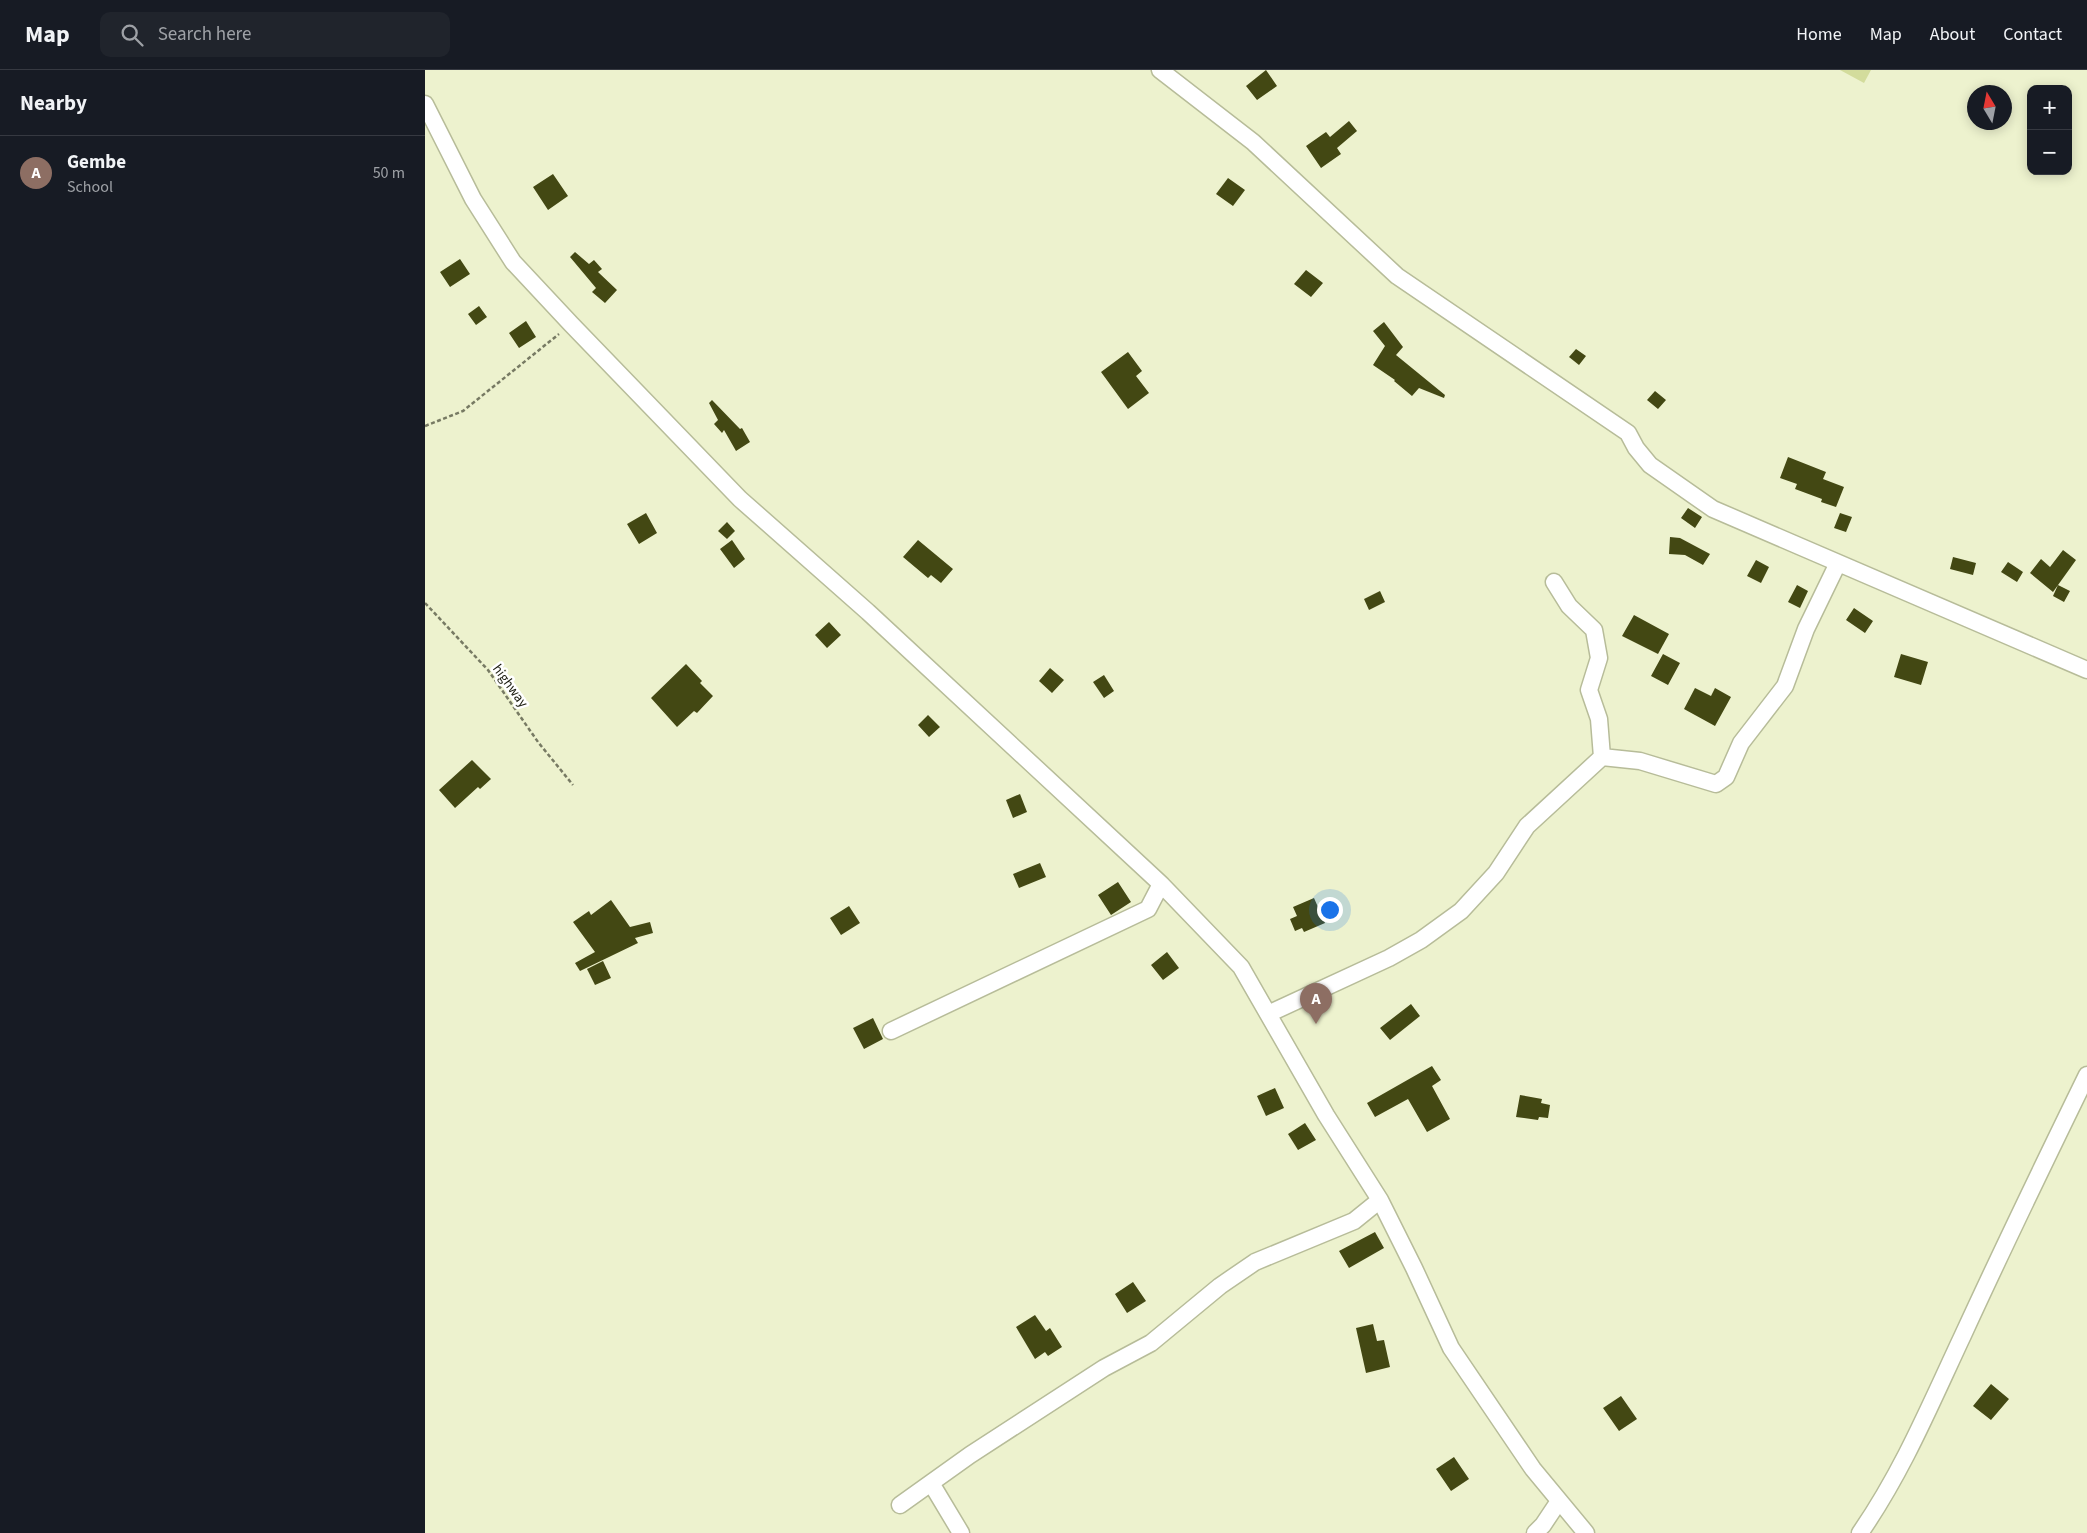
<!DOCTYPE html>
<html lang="en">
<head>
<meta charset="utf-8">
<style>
	body { margin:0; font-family:"Source Sans 3",sans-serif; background:#20242c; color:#f1f3f6 }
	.controls { position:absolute; right:15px; top:15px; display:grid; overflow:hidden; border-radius:10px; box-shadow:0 2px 12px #0003 }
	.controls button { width:45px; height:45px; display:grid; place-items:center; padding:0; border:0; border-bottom:1px solid #363941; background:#171b24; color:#f1f3f6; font:25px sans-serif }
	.compass { position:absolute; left:1542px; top:15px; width:45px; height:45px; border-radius:50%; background:#171b24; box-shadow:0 2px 12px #0003; rotate:350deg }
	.you { position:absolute; left:904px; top:839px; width:18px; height:18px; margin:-12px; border:4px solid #fff; border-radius:50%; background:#1a73e8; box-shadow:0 0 0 8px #1a73e833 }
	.badge { display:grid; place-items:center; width:32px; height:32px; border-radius:50%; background:#7c3aed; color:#fff; font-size:16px; font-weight:700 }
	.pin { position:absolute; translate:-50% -41px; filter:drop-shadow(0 1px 2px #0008) }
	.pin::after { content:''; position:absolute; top:26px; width:18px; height:15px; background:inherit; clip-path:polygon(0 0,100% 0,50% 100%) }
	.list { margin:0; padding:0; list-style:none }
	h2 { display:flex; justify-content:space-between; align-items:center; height:65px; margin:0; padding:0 20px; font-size:21px }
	h2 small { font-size:16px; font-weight:400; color:#9ea1a6 }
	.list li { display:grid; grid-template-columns:32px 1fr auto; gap:15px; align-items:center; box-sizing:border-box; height:75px; padding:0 20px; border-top:1px solid #363941 }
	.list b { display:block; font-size:19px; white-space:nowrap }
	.list p { margin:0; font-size:16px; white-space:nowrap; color:#9ea1a6 }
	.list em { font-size:16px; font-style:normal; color:#9ea1a6 }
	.icon { flex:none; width:28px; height:28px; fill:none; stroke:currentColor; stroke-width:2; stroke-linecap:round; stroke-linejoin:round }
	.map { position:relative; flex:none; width:1662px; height:1463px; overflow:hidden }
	header { display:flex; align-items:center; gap:30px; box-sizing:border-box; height:70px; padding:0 25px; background:#171b24; border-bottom:1px solid #363941 }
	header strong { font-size:24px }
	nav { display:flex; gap:28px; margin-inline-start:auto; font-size:18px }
	.search { width:350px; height:45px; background:#20242c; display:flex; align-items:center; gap:12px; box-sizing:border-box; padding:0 18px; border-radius:10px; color:#9ea1a6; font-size:19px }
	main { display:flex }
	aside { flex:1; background:#171b24 }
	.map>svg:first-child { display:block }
</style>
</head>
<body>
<header>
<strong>Map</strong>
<div class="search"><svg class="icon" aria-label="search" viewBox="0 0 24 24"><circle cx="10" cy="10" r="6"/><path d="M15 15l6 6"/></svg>Search here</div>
<nav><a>Home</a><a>Map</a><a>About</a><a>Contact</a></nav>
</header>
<main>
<aside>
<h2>Nearby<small></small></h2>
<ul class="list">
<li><span class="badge" style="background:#8d6e63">A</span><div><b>Gembe</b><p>School</p></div><em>50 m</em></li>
</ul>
</aside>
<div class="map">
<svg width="1662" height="1463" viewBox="0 0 1662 1463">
	<rect width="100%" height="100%" fill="#edf2ce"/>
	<path fill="#d3dc9c" d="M1415 0H1446L1439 13Z"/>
	<path fill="#434813" d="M841 0 852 16 832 30 821 16Z
		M924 51 932 61 912 78 916 84 896 98 881 76 901 62 905 67Z
		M128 104 143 126 123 140 108 117Z
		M803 108 820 120 808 136 791 124Z
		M150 182 164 194 169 190 177 199 173 202 192 220 180 233 167 222 171 218 145 187Z
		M35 189 45 204 25 217 15 202Z
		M881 200 898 213 886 227 869 214Z
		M54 236 62 247 51 255 43 244Z
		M101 251 111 267 94 278 84 263Z
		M959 252 978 277 971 285 1020 325 1019 328 994 318 987 326 969 311 970 310 948 295 960 276 948 261Z
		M1151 279 1161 286 1154 295 1144 287Z
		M703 282 717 301 711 306 724 323 703 339 676 302Z
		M1230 321 1241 330 1233 339 1222 330Z
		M287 330 315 359 317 358 325 372 311 381 299 360 297 363 289 354 293 350 284 333Z
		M1363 387 1401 402 1398 409 1419 417 1411 437 1396 432 1397 429 1370 419 1372 414 1355 408Z
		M1263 438 1277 447 1270 458 1256 448Z
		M221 443 232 463 214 474 202 454Z
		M1415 443 1427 447 1421 462 1409 458Z
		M302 452 310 461 302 469 293 461Z
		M1245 467 1255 468 1285 484 1278 495 1260 485 1244 484Z
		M307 470 320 489 309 498 295 479Z
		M493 470 528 499 516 513 506 505 503 508 478 487Z
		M1638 480 1651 490 1628 522 1605 503 1616 489 1625 497Z
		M1528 487 1551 493 1548 505 1525 499Z
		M1331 490 1344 497 1336 513 1322 506Z
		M1583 492 1598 502 1592 512 1576 502Z
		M1372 515 1383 521 1375 538 1363 532Z
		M1633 515 1645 521 1639 532 1628 526Z
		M955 521 960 532 944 540 939 529Z
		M1429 538 1448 551 1440 563 1421 550Z
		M1209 545 1244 564 1233 584 1197 566Z
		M404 552 416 565 402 578 390 565Z
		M1238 584 1255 593 1243 615 1226 606Z
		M1476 584 1503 592 1496 615 1469 607Z
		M261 594 277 611 275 613 288 626 272 643 269 641 252 657 226 628Z
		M625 598 639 610 627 623 614 611Z
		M679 605 689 621 679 628 668 612Z
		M1270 618 1286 626 1290 618 1306 627 1290 656 1259 639Z
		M503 645 515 657 504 667 493 655Z
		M47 690 66 709 55 719 53 717 30 738 14 720Z
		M595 724 602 742 588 748 581 730Z
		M615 793 621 807 594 818 588 804Z
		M693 812 706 832 686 845 673 825Z
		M889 828 900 853 879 862 877 858 870 861 865 849 872 846 868 837Z
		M186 830 205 857 225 852 228 863 210 868 213 873 155 901 150 893 170 882 148 852 164 841 166 845Z
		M424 836 435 853 416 865 405 848Z
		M742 882 754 898 738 910 726 895Z
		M178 891 186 908 170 915 162 899Z
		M986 934 995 946 965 970 955 958Z
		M448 948 458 969 439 979 428 958Z
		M1007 996 1016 1010 1007 1016 1025 1049 1002 1062 983 1029 950 1047 942 1033Z
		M850 1018 859 1038 841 1046 832 1026Z
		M1095 1025 1117 1029 1116 1033 1125 1035 1123 1048 1114 1047 1113 1050 1091 1047Z
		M880 1053 891 1070 873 1080 863 1064Z
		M950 1162 959 1178 924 1198 914 1181Z
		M708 1212 721 1231 702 1243 690 1224Z
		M610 1245 621 1261 625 1258 637 1277 623 1286 620 1282 610 1289 591 1257Z
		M948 1254 952 1271 959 1270 965 1297 941 1303 931 1258Z
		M1566 1314 1584 1329 1566 1350 1548 1336Z
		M1196 1326 1212 1349 1194 1361 1178 1338Z
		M1029 1387 1044 1409 1026 1421 1011 1399Z"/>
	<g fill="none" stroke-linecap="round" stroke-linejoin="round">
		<g stroke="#b7bc99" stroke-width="19">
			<path id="minor" d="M735 0 828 72 972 206 1203 363 1211 378 1225 395 1288 439 1662 600
				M0 34 48 129 88 192 146 254 315 429 443 542 736 814 816 897 901 1045 955 1130 989 1198 1026 1278 1108 1399 1161 1463
				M1177 687 1215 691 1291 714 1301 707 1316 673 1360 616 1381 559 1413 493
				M843 944 964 888 996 870 1036 841 1071 803 1102 756 1177 687 1174 649 1164 620 1174 588 1169 560 1144 536 1129 512
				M466 961 723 839 736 814
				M506 1413 536 1463
				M475 1435 545 1385 679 1298 726 1273 795 1216 830 1192 929 1151 955 1130
				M1110 1463 1118 1455 1134 1431
				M1435 1463C1478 1401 1506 1333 1538 1265 1578 1178 1620 1091 1662 1005"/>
		</g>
		<path stroke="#777a63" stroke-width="2.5" stroke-dasharray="4 2.5" stroke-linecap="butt" d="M0 356 38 341 134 264
			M0 533 63 600 113 672 148 715"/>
		<use href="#minor" stroke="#fff" stroke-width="16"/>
	</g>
	<g text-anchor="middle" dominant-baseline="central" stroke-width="5" stroke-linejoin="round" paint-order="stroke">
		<g font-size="14" fill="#17180b" stroke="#fff">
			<text transform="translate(85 616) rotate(54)">highway</text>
		</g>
	</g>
</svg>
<div class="controls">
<button>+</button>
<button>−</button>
</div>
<svg class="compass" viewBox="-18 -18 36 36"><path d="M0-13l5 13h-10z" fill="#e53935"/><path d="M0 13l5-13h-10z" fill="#9ea1a6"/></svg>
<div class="you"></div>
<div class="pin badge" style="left:891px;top:954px;background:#8d6e63">A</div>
</div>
</main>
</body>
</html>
